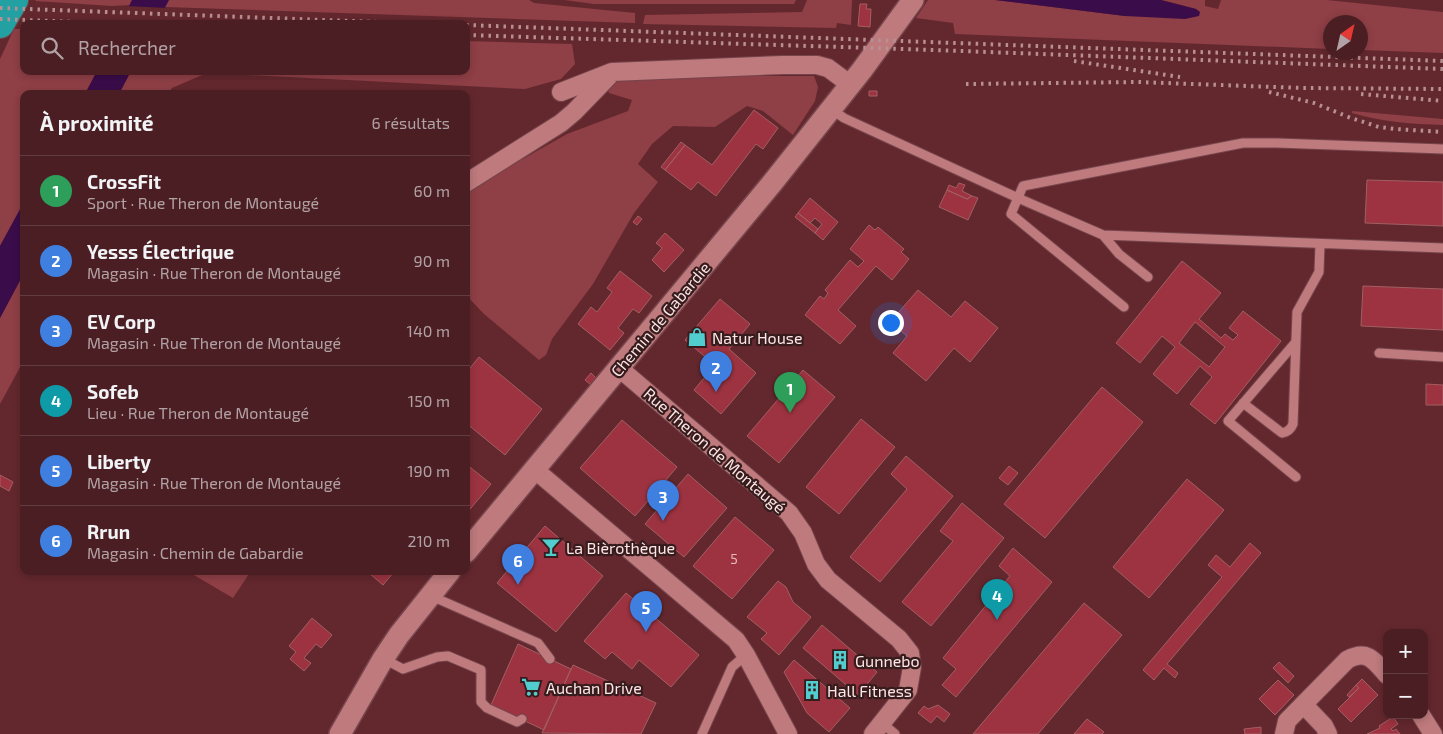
<!DOCTYPE html>
<html lang="fr">
<head>
<meta charset="utf-8">
<style>
	body { margin:0; font-family:"Exo 2",sans-serif; background:#51272a; color:#f1f3f6 }
	.controls { position:absolute; right:15px; bottom:15px; display:grid; overflow:hidden; border-radius:10px; box-shadow:0 2px 8px #0003 }
	.controls button { width:45px; height:45px; display:grid; place-items:center; padding:0; border:0; border-bottom:1px solid #613c40; background:#4a1e22; color:#f1f3f6; font:25px sans-serif }
	.compass { position:absolute; left:1323px; top:15px; width:45px; height:45px; border-radius:50%; background:#4a1e22; box-shadow:0 2px 8px #0003; rotate:34deg }
	.you { position:absolute; left:890px; top:322px; width:18px; height:18px; margin:-12px; border:4px solid #fff; border-radius:50%; background:#1a73e8; box-shadow:0 0 0 8px #1a73e833 }
	.badge { display:grid; place-items:center; width:32px; height:32px; border-radius:50%; background:#1a73e8; color:#fff; font-size:16px; font-weight:700 }
	.pin { position:absolute; translate:-50% -41px; filter:drop-shadow(0 1px 2px #0008) }
	.pin::after { content:''; position:absolute; top:26px; width:18px; height:15px; background:inherit; clip-path:polygon(0 0,100% 0,50% 100%) }
	.list { margin:0; padding:0; list-style:none }
	h2 { display:flex; justify-content:space-between; align-items:center; height:65px; margin:0; padding:0 20px; font-size:21px }
	h2 small { font-size:16px; font-weight:400; color:#b2a2a5 }
	.list li { display:grid; grid-template-columns:32px 1fr auto; gap:15px; align-items:center; box-sizing:border-box; height:70px; padding:0 20px; border-top:1px solid #613c40 }
	.list b { display:block; font-size:19px; white-space:nowrap }
	.list p { margin:0; font-size:16px; white-space:nowrap; color:#b2a2a5 }
	.list em { font-size:16px; font-style:normal; color:#b2a2a5 }
	.icon { flex:none; width:28px; height:28px; fill:none; stroke:currentColor; stroke-width:2; stroke-linecap:round; stroke-linejoin:round }
	.map { position:relative; flex:none; width:1443px; height:734px; overflow:hidden }
	.search { position:absolute; background:#4a1e22; box-shadow:0 2px 8px #0003; left:20px; top:20px; width:450px; height:55px; display:flex; align-items:center; gap:12px; box-sizing:border-box; padding:0 18px; border-radius:10px; color:#b2a2a5; font-size:19px }
	.panel { position:absolute; background:#4a1e22; box-shadow:0 2px 8px #0003; left:20px; top:90px; width:450px; height:485px; border-radius:10px }
	.map>svg:first-child { display:block }
</style>
</head>
<body>
<div class="map">
<svg width="1443" height="734" viewBox="0 0 1443 734">
	<rect width="100%" height="100%" fill="#63282e"/>
	<path fill="#8f3f46" d="M36 0H132L130 5 112 6 35 1Z
		M169 0H529L534 3 635 13V23L165 7Z
		M564 0H796L794 4H594Z
		M807 0H852L851 25 837 23 836 28 643 24 645 15 802 12Z
		M928 0H995L1125 16 1196 9 1161 0H1205V6L1218 9 1221 0H1327L1443 12V53L1361 50 1360 22H1330V49L955 34 953 23 916 18Z
		M14 29H24V71H97L85 94H24V202L0 246V59Z
		M466 41 572 44 575 64 561 79 525 89 207 73 172 88 167 94H119L131 71H466Z
		M665 76H814L818 87 815 101 793 135 763 111 747 106 715 127 673 126 652 144 638 164 658 182 634 213 593 284 552 339 546 355 539 360 484 314 466 295V191L567 134 628 111 632 100 609 93 607 87 621 79Z
		M1352 111 1443 119V125C1412 124 1382 122 1352 113Z
		M24 273V360L0 404V318Z
		M187 571H251L233 598Z"/>
	<path fill="#3b0c4a" d="M132 0H169L156 24H120Z
		M995 0H1161L1196 9 1200 12 1199 16 1185 19 1125 16Z
		M97 71H131L119 94H85Z
		M24 202V273L0 318V246Z"/>
	<path fill="#63282e" d="M126 6 167 8 159 24H118Z"/>
	<path fill="#9d3341" stroke="#a15f63" fill-rule="evenodd" d="M860 4H867L866 9H871L870 27 858 26Z
		M869 91H877V96H869Z
		M754 110 778 128 763 149 756 144 716 196 698 182 691 190 665 170 685 145 712 165Z
		M681 142 685 145 665 170 661 167Z
		M1367 180 1443 182V226L1365 223Z
		M959 183 965 185 962 191 972 196 967 199 947 190 949 185 956 188Z
		M947 190 967 199 972 196 978 198 968 220 939 207Z
		M810 198 838 222 823 240 815 233 822 224 815 218 810 223 798 213Z
		M798 213 818 229 815 233 795 217Z
		M638 216 642 219 637 225 633 222Z
		M869 225 875 230 878 227 904 249 901 252 909 259 892 280 876 266 838 310 856 326 840 344 805 315 820 296 824 299 828 293 825 290 850 260 858 267 864 261 850 249Z
		M665 233 684 250 664 272 652 260 662 248 656 243Z
		M1182 261 1221 293 1199 319 1221 338 1225 334 1233 340 1238 335 1229 328 1243 311 1281 341 1215 424 1190 404 1212 377 1200 366 1177 394 1153 374 1175 347 1162 336 1140 363 1116 343ZM1195 322 1225 347 1209 367 1179 343Z
		M620 271 652 296 639 313 633 309 618 328 624 333 610 350 578 324 591 307 597 312 612 292 607 288Z
		M1363 286 1443 289V330L1361 326Z
		M918 290 951 317 965 301 998 328 970 362 954 348 926 381 893 353 907 336 890 322Z
		M720 299 750 324 729 349 756 373 721 414 694 390 715 365 685 340Z
		M479 357 542 409 505 455 466 423V373Z
		M803 370 835 397 779 463 747 436Z
		M591 373 597 379 591 385 585 380Z
		M1426 384 1443 385V405H1426Z
		M1102 387 1143 422 1045 538 1004 504Z
		M861 419 895 447 839 514 806 487Z
		M622 420 677 467 635 516 580 468Z
		M906 456 953 496 880 582 850 557 907 489 891 474Z
		M466 464 491 484 466 514Z
		M1009 466 1018 473 1008 485 999 478Z
		M688 474 727 508 684 557 645 524Z
		M0 475 13 482 9 491 0 486Z
		M1187 479 1224 510 1149 598 1113 567Z
		M962 503 1004 538 931 626 902 602 953 541 940 531Z
		M735 517 774 550 732 599 693 566Z
		M545 526 603 576 556 632 497 583Z
		M1250 543 1261 553 1167 664 1178 673 1175 678 1164 668 1154 680 1143 670 1222 577 1208 565 1216 555 1230 567Z
		M1013 548 1052 582 956 697 942 685 956 669 943 658 1010 576 999 566Z
		M371 571H391L393 573 383 585 369 573Z
		M778 581 786 587 793 602 811 617 779 655 761 639 767 633 747 617Z
		M626 593 699 655 671 687 639 660 632 669 612 652 605 659 584 641Z
		M1084 603 1122 635 1038 734H973Z
		M312 618 332 635 321 648 316 644 304 658 311 663 304 671 290 659 296 652 289 646Z
		M822 625 877 672 858 695 803 648Z
		M518 644 571 669 544 730 491 705Z
		M794 660 850 708 829 732 807 713 784 672Z
		M1279 662 1294 676 1288 683 1273 668Z
		M573 665 656 703 641 734 542 733Z
		M1362 679 1378 695 1351 722 1338 709 1359 688 1356 685Z
		M1278 680 1294 695 1275 715 1259 699Z
		M1356 685 1359 688 1349 697 1347 695Z
		M938 705 950 714 944 722 937 716 931 723 918 713 924 706 928 709Z
		M1393 717 1398 724 1391 729 1393 731 1396 729 1400 734H1367L1380 728 1379 726Z
		M1087 719 1104 732 1102 734H1074Z
		M1261 727V734H1245L1244 729Z"/>
	<g fill="none" stroke-linecap="round" stroke-linejoin="round">
		<g stroke="#75454b" stroke-width="11">
			<path id="service" d="M831 109 844 118 1018 198 1103 235 1443 248
				M1103 235 1119 254 1148 277
				M1124 307 1011 214 1023 186 1243 143H1277L1443 149
				M1295 343 1228 421 1296 477
				M1379 353 1443 357
				M1243 403 1282 433C1288 432 1291 429 1293 424L1297 312 1319 272 1320 244
				M432 594 438 599 538 643 550 659
				M384 659 403 669 437 657 448 656 481 670V702L487 708 517 722 522 719
				M882 723 895 734
				M702 734 732 667 746 655"/>
		</g>
		<g stroke="#75454b" stroke-width="20">
			<path id="minor" d="M561 92 612 72 782 65H817L828 68 851 85
				M466 183 561 123 574 112 609 76
				M619 368 789 513 803 533 816 564 828 580 899 639 910 653 912 667 908 690 873 734
				M534 469 736 640 746 655 788 734
				M1304 705 1324 726 1328 734
				M1421 715 1433 734
				M1284 734 1287 721 1347 660C1367 649 1374 660 1387 675"/>
		</g>
		<g stroke="#75454b" stroke-width="24">
			<path id="tertiary" d="M466 552 773 182 862 70 913 0
				M340 734 383 659 399 635 450 571"/>
		</g>
		<g stroke="#75454b" stroke-width="30">
			<path id="motorway" d="M0 24 14 0"/>
		</g>
		<use href="#service" stroke="#be7a7d" stroke-width="9"/>
		<use href="#minor" stroke="#be7a7d" stroke-width="18"/>
		<use href="#tertiary" stroke="#be7a7d" stroke-width="21"/>
		<use href="#motorway" stroke="#23a0a2" stroke-width="28"/>
		<path stroke="#b89093" stroke-width="4" stroke-dasharray="2.5 5" stroke-linecap="butt" d="M0 8 433 24
			M0 19 130 24
			M466 25 1443 61
			M466 35 934 50 1443 69
			M1074 61 1180 77
			M966 84 1138 82 1302 88 1443 89
			M1269 92 1314 103 1351 118 1379 127 1395 129 1443 132
			M1361 94 1443 101"/>
	</g>
	<defs>
		<g id="shop-bare" transform="scale(1.5)"><path d="M-5-2.5h2.3a2.7 3.5 0 0 1 5.4 0H5L5.5 6h-11ZM-1.5-2.5h3a1.5 2.3 0 0 0-3 0Z" fill="#52cdcf" stroke="#371c1d" stroke-width="2.5" paint-order="stroke"/></g>
		<g id="bar-bare" transform="scale(1.5)"><path d="M-6-5H6L.8 .8V4.5H3.5V6h-7V4.5H-.8V.8Z" fill="#52cdcf" stroke="#371c1d" stroke-width="2.5" paint-order="stroke"/></g>
		<g id="building-bare" transform="scale(1.5)"><path d="M-4-6H4V6H1V3H-1V6H-4ZM-2.5-4.3h1.7v1.8h-1.7ZM.8-4.3h1.7v1.8H.8ZM-2.5-1h1.7V.8h-1.7ZM.8-1h1.7V.8H.8Z" fill="#52cdcf" stroke="#371c1d" stroke-width="2.5" paint-order="stroke"/></g>
		<g id="supermarket-bare" transform="scale(1.5)"><path d="M-6-5.5h2.5l.6 2H6L4.5 2H-2.5L-4.4-4H-6ZM-1.5 3.2a1.3 1.3 0 1 0 .1 0ZM3 3.2a1.3 1.3 0 1 0 .1 0Z" fill="#52cdcf" stroke="#371c1d" stroke-width="2.5" paint-order="stroke"/></g>
	</defs>
	<g fill-rule="evenodd">
		<use href="#shop-bare" x="697" y="337"/>
		<use href="#bar-bare" x="551" y="547"/>
		<use href="#building-bare" x="840" y="660"/>
		<use href="#supermarket-bare" x="531" y="687"/>
		<use href="#building-bare" x="812" y="690"/>
	</g>
	<g text-anchor="middle" dominant-baseline="central" stroke-width="4.5" stroke-linejoin="round" paint-order="stroke">
		<g font-size="14" fill="#e6b9bd">
			<text x="734" y="558">5</text>
		</g>
		<g font-size="16" fill="#fee6e6" stroke="#371c1d">
			<text transform="translate(660 319) rotate(-50)">Chemin de Gabardie</text>
			<text transform="translate(715 450) rotate(41)">Rue Theron de Montaugé</text>
		</g>
		<g font-size="16" fill="#fee6e6" stroke="#371c1d" text-anchor="start">
			<text x="712" y="337">Natur House</text>
			<text x="566" y="547">La Bièrothèque</text>
			<text x="855" y="660">Gunnebo</text>
			<text x="546" y="687">Auchan Drive</text>
			<text x="827" y="690">Hall Fitness</text>
		</g>
	</g>
</svg>
<div class="controls">
<button>+</button>
<button>−</button>
</div>
<svg class="compass" viewBox="-18 -18 36 36"><path d="M0-13l5 13h-10z" fill="#e53935"/><path d="M0 13l5-13h-10z" fill="#b2a2a5"/></svg>
<div class="you"></div>
<div class="pin badge" style="left:790px;top:413px;background:#2e9e5b">1</div>
<div class="pin badge" style="left:716px;top:392px;background:#3f7fe0">2</div>
<div class="pin badge" style="left:663px;top:521px;background:#3f7fe0">3</div>
<div class="pin badge" style="left:997px;top:620px;background:#0f9aa8">4</div>
<div class="pin badge" style="left:646px;top:632px;background:#3f7fe0">5</div>
<div class="pin badge" style="left:518px;top:585px;background:#3f7fe0">6</div>
<div class="search"><svg class="icon" aria-label="search" viewBox="0 0 24 24"><circle cx="10" cy="10" r="6"/><path d="M15 15l6 6"/></svg>Rechercher</div>
<section class="panel">
<h2>À proximité<small>6 résultats</small></h2>
<ul class="list">
<li><span class="badge" style="background:#2e9e5b">1</span><div><b>CrossFit</b><p>Sport · Rue Theron de Montaugé</p></div><em>60 m</em></li>
<li><span class="badge" style="background:#3f7fe0">2</span><div><b>Yesss Électrique</b><p>Magasin · Rue Theron de Montaugé</p></div><em>90 m</em></li>
<li><span class="badge" style="background:#3f7fe0">3</span><div><b>EV Corp</b><p>Magasin · Rue Theron de Montaugé</p></div><em>140 m</em></li>
<li><span class="badge" style="background:#0f9aa8">4</span><div><b>Sofeb</b><p>Lieu · Rue Theron de Montaugé</p></div><em>150 m</em></li>
<li><span class="badge" style="background:#3f7fe0">5</span><div><b>Liberty</b><p>Magasin · Rue Theron de Montaugé</p></div><em>190 m</em></li>
<li><span class="badge" style="background:#3f7fe0">6</span><div><b>Rrun</b><p>Magasin · Chemin de Gabardie</p></div><em>210 m</em></li>
</ul>
</section>
</div>
</body>
</html>
